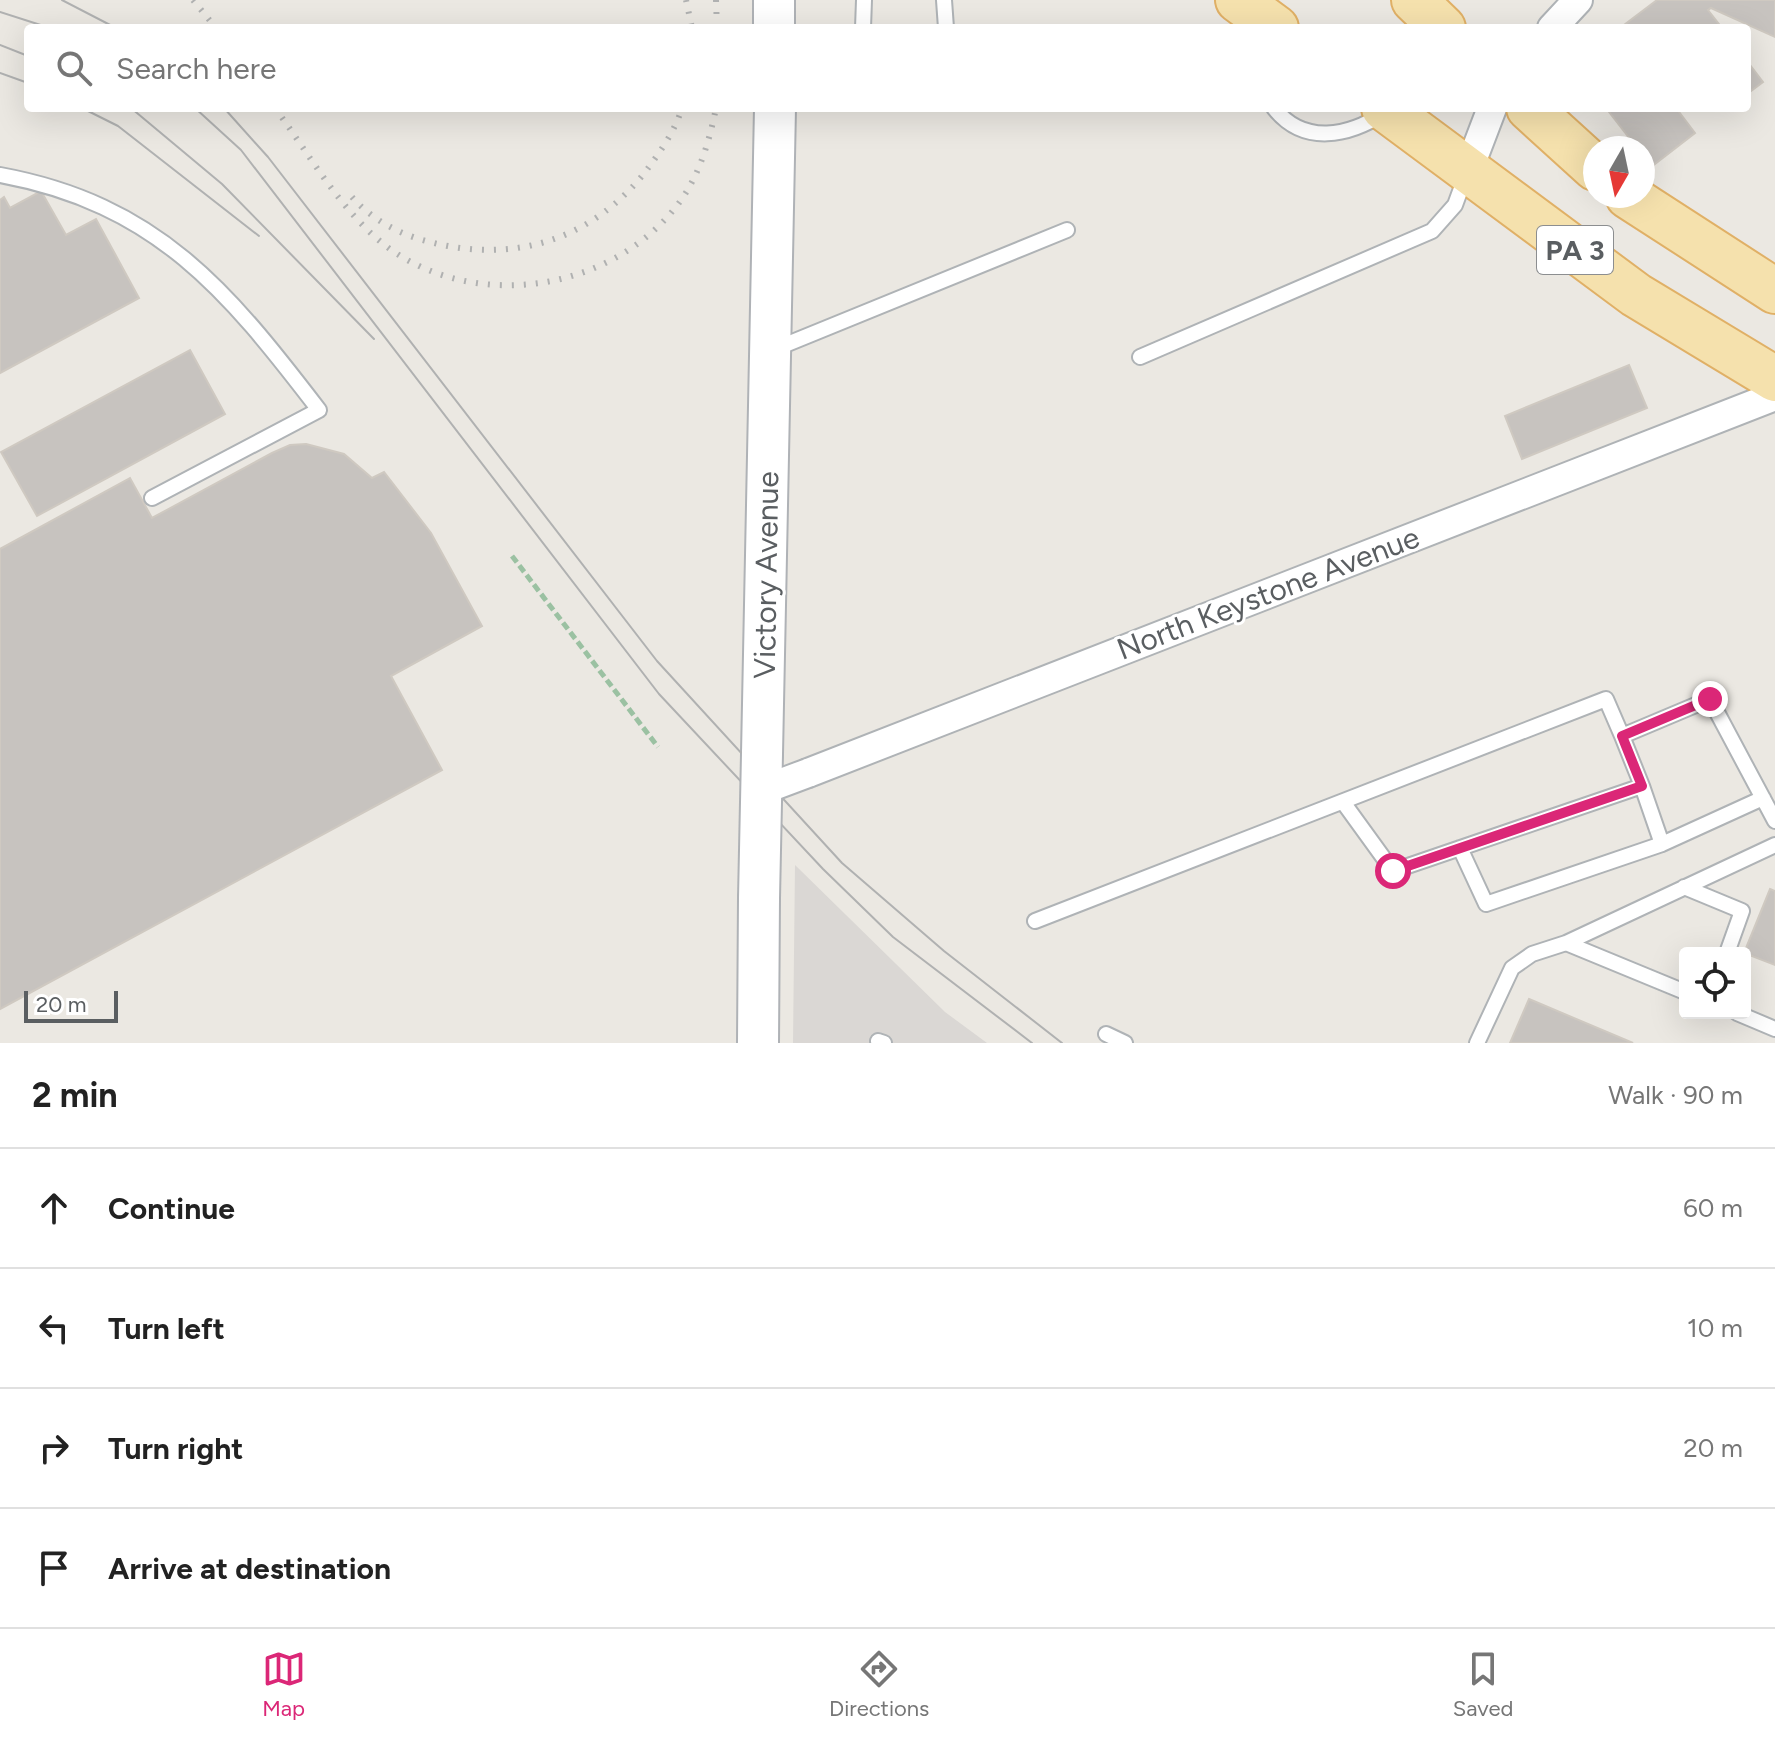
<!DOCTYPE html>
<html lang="en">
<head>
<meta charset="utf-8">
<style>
	body { margin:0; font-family:Figtree,sans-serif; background:#f6f6f6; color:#222 }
	.controls { position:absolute; right:24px; bottom:24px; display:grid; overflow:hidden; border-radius:8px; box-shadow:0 8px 32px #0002 }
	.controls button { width:72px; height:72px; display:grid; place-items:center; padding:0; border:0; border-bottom:2px solid #e0e0e0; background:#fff; color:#222; font:40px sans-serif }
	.compass { position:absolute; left:1583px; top:136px; width:72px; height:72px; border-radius:50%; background:#fff; box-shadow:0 8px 32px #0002; rotate:189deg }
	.scale { position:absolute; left:24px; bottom:20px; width:94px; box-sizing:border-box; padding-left:8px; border:4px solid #5a5e61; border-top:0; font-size:22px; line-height:28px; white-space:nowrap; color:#5a5e61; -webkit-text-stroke:6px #fff; paint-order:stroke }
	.stop { position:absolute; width:24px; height:24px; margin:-18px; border:6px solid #db2777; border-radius:50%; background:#fff }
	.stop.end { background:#db2777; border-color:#fff; box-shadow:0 2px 8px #0008 }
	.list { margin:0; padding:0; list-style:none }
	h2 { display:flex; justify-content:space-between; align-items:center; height:104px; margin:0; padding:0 32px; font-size:34px }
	h2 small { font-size:26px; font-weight:400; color:#767676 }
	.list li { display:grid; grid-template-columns:52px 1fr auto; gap:24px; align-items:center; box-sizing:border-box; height:120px; padding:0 32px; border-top:2px solid #e0e0e0 }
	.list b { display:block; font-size:30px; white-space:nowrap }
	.list em { font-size:26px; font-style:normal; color:#767676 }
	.icon { flex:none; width:44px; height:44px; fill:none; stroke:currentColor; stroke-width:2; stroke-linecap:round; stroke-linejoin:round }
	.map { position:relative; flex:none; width:1775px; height:1043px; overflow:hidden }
	.search { position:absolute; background:#fff; box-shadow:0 8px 32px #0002; left:24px; right:24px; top:24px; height:88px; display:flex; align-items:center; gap:20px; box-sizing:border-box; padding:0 28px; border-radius:8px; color:#767676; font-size:30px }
	.sheet { height:584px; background:#fff }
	nav { display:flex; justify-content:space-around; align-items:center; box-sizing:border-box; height:112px; border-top:2px solid #e0e0e0; background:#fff; font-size:22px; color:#767676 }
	nav a { display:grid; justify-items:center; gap:4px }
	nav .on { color:#db2777 }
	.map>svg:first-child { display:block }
</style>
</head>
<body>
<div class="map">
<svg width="1775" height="1043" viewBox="0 0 1775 1043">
	<rect width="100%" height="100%" fill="#ebe8e2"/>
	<path fill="#dad7d4" d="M795 865 945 1012 987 1043H793Z"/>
	<path fill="#c7c3bf" stroke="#cfc9c1" stroke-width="2" d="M1657 0H1775V37L1711 8 1708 10 1722 28H1620Z
		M1747 61 1763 82 1747 94Z
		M1606 108H1676L1695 133 1651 167 1643 156V148H1637Z
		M41 191 66 235 96 219 139 298 0 373V200L4 197 10 208Z
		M190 350 225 414 37 516 1 452Z
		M1629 365 1647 408 1522 459 1505 416Z
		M306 444 344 454 372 478 384 472 431 533 482 626 391 676 442 770 0 1009V549L130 478 152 518 272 453 290 445Z
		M1770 889 1775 891V965L1744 953Z
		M1529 999 1633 1043H1510Z"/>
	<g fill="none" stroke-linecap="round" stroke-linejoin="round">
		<g stroke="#afb3b6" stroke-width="18">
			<path id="lane" d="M944 0 946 28
				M863 28 864 0
				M1274 108C1304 146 1349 136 1384 113
				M0 175C157 204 227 290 319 410L152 498
				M775 349 1067 230
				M1140 357 1432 231 1455 205 1466 175
				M1343 802 1393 871 1642 786 1622 736
				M1662 844 1763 798
				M1460 848 1486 904 1662 844 1642 786
				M1684 887 1742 911 1727 953
				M1035 921 1606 699 1622 736 1710 699 1775 821
				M1566 943 1685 992
				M1737 1013 1775 1029
				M1106 1034 1125 1043
				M878 1041 884 1043
				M1477 1043 1512 968 1532 954 1566 943 1775 845"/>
		</g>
		<g stroke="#afb3b6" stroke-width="32">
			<path id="street" d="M1552 28 1578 0
				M1468 171 1492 108
				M808 773 1775 396"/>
		</g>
		<g stroke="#afb2b6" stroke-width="44">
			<path id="secondary" d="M774 0V28
				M762 754 775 108
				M758 1043 759 898"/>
		</g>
		<g stroke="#e0b066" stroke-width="48">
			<path id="primary" d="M1238 0 1276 28
				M1414 0 1443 28
				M1384 108 1636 295 1775 379
				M1529 108 1595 168
				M1628 196 1775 291"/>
		</g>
		<path stroke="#9bc1a2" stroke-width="5" stroke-dasharray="8 4" stroke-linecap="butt" d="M512 556 658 747"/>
		<use href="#lane" stroke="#fff" stroke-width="14"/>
		<use href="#street" stroke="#fff" stroke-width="28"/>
		<use href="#secondary" stroke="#fff" stroke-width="40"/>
		<use href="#primary" stroke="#f5e1ad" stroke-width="44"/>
		<path stroke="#b0b1b1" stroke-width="2" d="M62 0 116 28
			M0 12 50 28
			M0 45 28 56
			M0 73 28 83
			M82 108 118 126 259 236
			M131 108 222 184 374 339
			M195 108 241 150 659 694 823 869 893 937 1032 1043
			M224 108 268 157 657 661 842 863 944 951 1062 1043"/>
		<path stroke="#b0b1b1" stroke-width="6" stroke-dasharray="2 10" stroke-linecap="butt" d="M193 0 216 28
			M686 0 692 28
			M716 0 717 28
			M275 108C310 155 342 214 390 249 477 311 609 291 675 208 698 180 709 143 716 108
			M352 197C372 220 401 235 430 242 514 264 592 240 646 171 660 152 675 131 682 108"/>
		<g stroke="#afb3b6" stroke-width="32" stroke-linecap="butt">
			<path id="street-bridge" d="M760 791 808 773"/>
		</g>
		<g stroke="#afb2b6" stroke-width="44" stroke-linecap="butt">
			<path id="secondary-bridge" d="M759 898 762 754"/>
		</g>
		<use href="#street-bridge" stroke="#fff" stroke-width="28"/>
		<use href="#secondary-bridge" stroke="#fff" stroke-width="40"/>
	</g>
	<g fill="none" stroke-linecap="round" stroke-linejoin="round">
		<path stroke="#db2777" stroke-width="10" d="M1393 871 1642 786 1622 736 1710 699"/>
	</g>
	<g text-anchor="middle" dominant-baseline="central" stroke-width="6" stroke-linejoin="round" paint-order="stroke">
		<rect fill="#fff" stroke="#8c8e90" stroke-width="2" x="1537" y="226" width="76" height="48" rx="6"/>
		<g font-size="28" font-weight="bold" fill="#5a5e61">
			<text x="1575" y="250">PA 3</text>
		</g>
		<g font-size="30" fill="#5a5e61" stroke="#fff">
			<text transform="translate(766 575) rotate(-89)">Victory Avenue</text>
			<text transform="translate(1268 593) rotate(-21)">North Keystone Avenue</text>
		</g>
	</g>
</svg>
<div class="controls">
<button><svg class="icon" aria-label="locate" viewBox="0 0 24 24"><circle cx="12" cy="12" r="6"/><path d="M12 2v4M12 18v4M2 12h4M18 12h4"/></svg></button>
</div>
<svg class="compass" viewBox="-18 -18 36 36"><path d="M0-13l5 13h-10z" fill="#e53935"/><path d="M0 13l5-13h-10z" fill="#767676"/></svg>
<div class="scale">20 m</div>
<div class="stop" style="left:1393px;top:871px"></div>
<div class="stop end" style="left:1710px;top:699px"></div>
<div class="search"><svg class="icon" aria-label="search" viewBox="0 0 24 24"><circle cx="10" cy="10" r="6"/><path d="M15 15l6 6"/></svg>Search here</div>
</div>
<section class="sheet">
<h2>2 min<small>Walk · 90 m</small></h2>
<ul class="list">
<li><svg class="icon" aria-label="ahead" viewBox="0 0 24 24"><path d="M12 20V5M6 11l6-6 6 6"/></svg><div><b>Continue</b></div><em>60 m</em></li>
<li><svg class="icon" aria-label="left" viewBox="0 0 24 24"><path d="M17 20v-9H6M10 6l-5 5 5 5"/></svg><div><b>Turn left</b></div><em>10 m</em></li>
<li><svg class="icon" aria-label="right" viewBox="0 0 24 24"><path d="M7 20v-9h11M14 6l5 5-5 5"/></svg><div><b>Turn right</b></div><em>20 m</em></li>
<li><svg class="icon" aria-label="arrive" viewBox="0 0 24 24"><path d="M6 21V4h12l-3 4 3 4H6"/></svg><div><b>Arrive at destination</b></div></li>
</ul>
</section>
<nav>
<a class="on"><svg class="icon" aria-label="map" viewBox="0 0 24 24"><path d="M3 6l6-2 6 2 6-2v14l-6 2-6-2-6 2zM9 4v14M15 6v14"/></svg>Map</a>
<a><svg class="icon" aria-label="directions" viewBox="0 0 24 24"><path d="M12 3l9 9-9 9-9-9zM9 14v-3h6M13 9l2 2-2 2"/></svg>Directions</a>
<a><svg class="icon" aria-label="saved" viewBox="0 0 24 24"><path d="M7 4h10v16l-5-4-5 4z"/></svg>Saved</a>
</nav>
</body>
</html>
